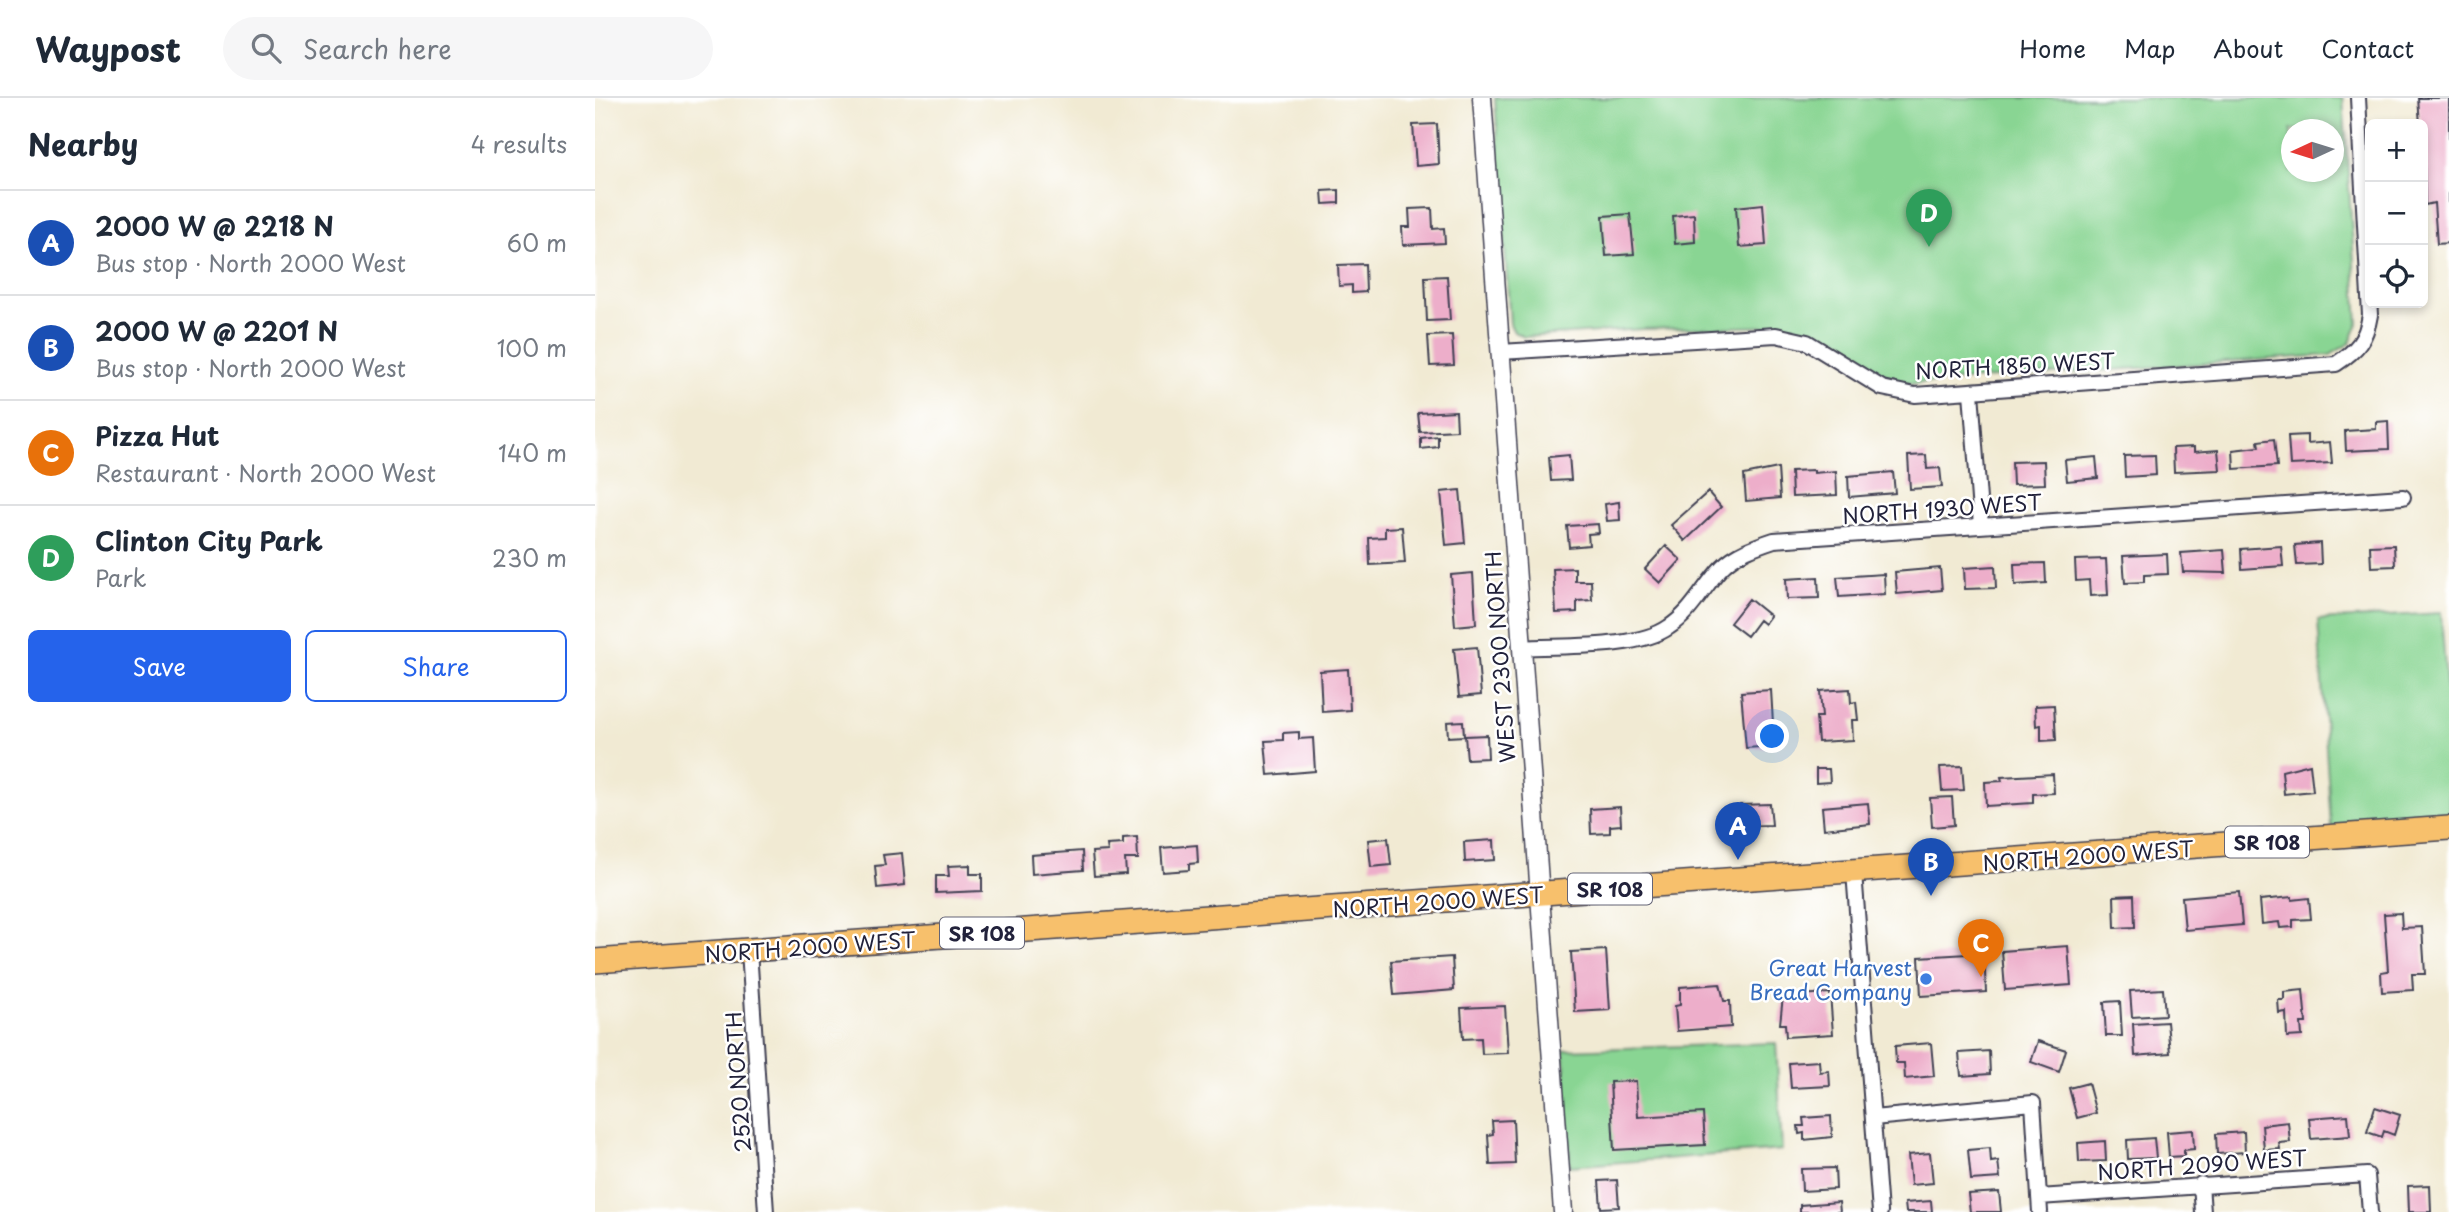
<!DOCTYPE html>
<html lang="en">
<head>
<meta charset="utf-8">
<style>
	body { margin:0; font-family:"Playpen Sans",sans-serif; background:#f6f6f7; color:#1f2937 }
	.controls { position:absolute; right:21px; top:21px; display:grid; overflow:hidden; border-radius:10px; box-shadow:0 4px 10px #0003 }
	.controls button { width:63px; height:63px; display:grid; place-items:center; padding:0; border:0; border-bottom:2px solid #e0e1e3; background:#fff; color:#1f2937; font:35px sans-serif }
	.compass { position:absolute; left:1686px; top:21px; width:63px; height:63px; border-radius:50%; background:#fff; box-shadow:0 4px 10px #0003; rotate:266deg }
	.you { position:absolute; left:1178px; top:639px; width:24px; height:24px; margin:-18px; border:5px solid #fff; border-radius:50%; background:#1a73e8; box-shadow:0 0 0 10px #1a73e833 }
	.badge { display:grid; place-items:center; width:46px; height:46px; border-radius:50%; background:#2563eb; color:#fff; font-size:23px; font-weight:700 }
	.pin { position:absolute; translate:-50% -58px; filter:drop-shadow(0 2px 4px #0008) }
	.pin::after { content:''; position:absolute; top:37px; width:24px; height:21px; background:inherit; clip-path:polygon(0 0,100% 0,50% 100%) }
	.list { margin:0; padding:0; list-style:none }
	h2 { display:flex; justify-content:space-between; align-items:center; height:91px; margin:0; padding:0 28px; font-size:30px }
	h2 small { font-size:23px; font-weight:400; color:#747a83 }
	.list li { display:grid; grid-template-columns:46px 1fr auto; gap:21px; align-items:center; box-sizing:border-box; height:105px; padding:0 28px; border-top:2px solid #e0e1e3 }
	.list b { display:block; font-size:26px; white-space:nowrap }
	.list p { margin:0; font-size:23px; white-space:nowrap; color:#747a83 }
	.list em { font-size:23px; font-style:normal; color:#747a83 }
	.actions { display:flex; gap:14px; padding:21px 28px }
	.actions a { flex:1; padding:16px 0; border:2px solid #2563eb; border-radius:10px; text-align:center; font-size:24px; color:#2563eb }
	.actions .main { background:#2563eb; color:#fff }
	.icon { flex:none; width:38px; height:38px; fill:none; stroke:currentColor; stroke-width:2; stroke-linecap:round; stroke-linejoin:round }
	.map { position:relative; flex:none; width:1854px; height:1114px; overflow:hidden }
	header { display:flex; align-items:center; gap:42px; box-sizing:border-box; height:98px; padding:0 35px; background:#fff; border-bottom:2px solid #e0e1e3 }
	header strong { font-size:33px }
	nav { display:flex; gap:38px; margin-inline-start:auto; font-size:24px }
	.search { width:490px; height:63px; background:#f6f6f7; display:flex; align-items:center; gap:18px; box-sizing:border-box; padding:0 24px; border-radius:38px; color:#747a83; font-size:26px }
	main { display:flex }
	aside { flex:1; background:#fff }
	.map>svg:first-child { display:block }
</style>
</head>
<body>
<header>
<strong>Waypost</strong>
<div class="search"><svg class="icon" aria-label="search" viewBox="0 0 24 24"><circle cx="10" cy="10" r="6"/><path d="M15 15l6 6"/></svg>Search here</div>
<nav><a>Home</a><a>Map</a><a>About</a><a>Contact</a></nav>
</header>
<main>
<aside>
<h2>Nearby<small>4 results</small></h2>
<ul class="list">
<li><span class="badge" style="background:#1a4fb4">A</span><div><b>2000 W @ 2218 N</b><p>Bus stop · North 2000 West</p></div><em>60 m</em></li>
<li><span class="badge" style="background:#1a4fb4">B</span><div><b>2000 W @ 2201 N</b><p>Bus stop · North 2000 West</p></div><em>100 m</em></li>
<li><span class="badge" style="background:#e8710a">C</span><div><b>Pizza Hut</b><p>Restaurant · North 2000 West</p></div><em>140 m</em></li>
<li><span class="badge" style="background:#2e9e5b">D</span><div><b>Clinton City Park</b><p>Park</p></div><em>230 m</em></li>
</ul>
<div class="actions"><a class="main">Save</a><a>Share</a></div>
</aside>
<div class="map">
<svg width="1854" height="1114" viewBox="0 0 1854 1114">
	<rect width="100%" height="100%" fill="#fff"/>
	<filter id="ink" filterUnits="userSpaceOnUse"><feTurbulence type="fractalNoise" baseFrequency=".0143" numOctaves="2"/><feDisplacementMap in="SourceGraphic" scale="14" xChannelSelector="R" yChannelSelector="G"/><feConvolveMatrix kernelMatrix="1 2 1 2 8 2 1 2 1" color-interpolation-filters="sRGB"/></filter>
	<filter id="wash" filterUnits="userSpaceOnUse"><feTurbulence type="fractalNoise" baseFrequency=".00686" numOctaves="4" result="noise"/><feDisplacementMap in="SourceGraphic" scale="28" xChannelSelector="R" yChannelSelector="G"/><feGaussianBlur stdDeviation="1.57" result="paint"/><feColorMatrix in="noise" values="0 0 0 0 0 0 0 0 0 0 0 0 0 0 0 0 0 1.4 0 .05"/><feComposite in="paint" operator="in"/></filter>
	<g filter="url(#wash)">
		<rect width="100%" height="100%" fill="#f1ead3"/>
		<path fill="#89d593" stroke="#567c67" stroke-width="2" fill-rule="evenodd" d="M900 0H1748L1763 225 1755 245 1735 257 1314 286 1287 278 1223 239 1191 228 1047 231 929 239 919 234 915 226ZM1696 32H1738V74H1696Z
			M1846 515 1854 624V721L1736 729 1723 522Z
			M1181 945 1187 1052 975 1068 969 952Z"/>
		<g id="blocks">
			<path fill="#edaeca" d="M1823 0H1854V145L1842 146 1839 105 1830 107 1828 26H1825Z
				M842 26 844 66 821 68 818 27Z
				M744 92V105L728 106 727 93Z
				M1168 106 1171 147 1144 149 1141 109Z
				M837 110 838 131 849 130 850 145 808 147 807 129H815L814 111Z
				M1035 116 1039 156 1011 158 1008 118Z
				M1099 116 1100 144 1080 146 1078 118Z
				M770 166 771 194 757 195V187L744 188 743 167Z
				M852 178 855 222 832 223 830 179Z
				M857 237 859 267 835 268 833 238Z
				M861 313 862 332 825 334 823 315Z
				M1793 323 1794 351 1751 353 1750 333 1781 331V324Z
				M1712 337V346L1735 344 1737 365 1695 367 1693 338Z
				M843 338V349L826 351V340Z
				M1679 341 1682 368 1639 371 1638 352 1664 349 1663 343Z
				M1599 349V354L1623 352 1625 372 1579 374 1578 350Z
				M974 357 976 382 956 383 954 359Z
				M1331 357 1332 371 1345 370 1347 389 1315 391 1313 358Z
				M1560 357 1561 377 1530 379 1529 358Z
				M1501 359 1503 380 1472 383 1470 362Z
				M1449 363 1450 386 1418 387 1417 364Z
				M1183 370 1185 400 1151 403 1149 377Z
				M1219 372V375L1241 373 1242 397 1197 399 1196 373Z
				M1298 374 1300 395 1254 399 1253 378Z
				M865 392 870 445 851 447 846 394Z
				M1113 394 1126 409 1090 443 1076 427Z
				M1024 404 1025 422 1012 423 1010 406Z
				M1003 426 1004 435 993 436 994 447 974 449 972 428Z
				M807 429 810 465 775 467 774 440 790 439V430Z
				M1725 445 1726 466 1702 467 1700 447Z
				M1799 447 1800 468 1776 469 1775 448Z
				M1071 448 1086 462 1065 485 1050 471Z
				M1686 448 1688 468 1647 471 1646 451Z
				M1629 452 1631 475 1588 474 1586 455Z
				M1572 456 1573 476 1549 477V484L1530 485 1528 458Z
				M1511 461 1513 497 1495 498 1494 482 1481 483 1480 462Z
				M1450 465 1451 485 1420 487 1419 466Z
				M1400 468 1401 490 1370 491 1369 470Z
				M980 470V483H996L997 502 982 503V514L961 515 958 471Z
				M1345 470 1347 492 1302 496 1300 474Z
				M878 475 881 526 860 528 856 477Z
				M1289 476 1290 496 1244 499 1242 479Z
				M1223 479 1224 500 1192 501 1191 481Z
				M1154 501 1175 518 1169 526 1164 522 1152 538 1135 525Z
				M882 549 886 597 864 599 859 551Z
				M753 571 755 612 727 614 725 573Z
				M1255 591 1256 605 1261 604 1263 622H1257L1258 642 1223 644 1221 619H1227L1225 593Z
				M1176 592 1178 625 1170 626 1171 633 1179 632 1180 648 1151 650 1146 594Z
				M1459 607 1461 642 1446 643V627L1441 628 1440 608Z
				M868 623 869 638 853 639 852 624Z
				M704 634V641L718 640 720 673 673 677 670 643 688 642V635Z
				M892 637 893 660 872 661 870 638Z
				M1715 666 1718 693 1689 696 1687 673Z
				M1367 668 1369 692 1347 693 1345 669Z
				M1221 671H1234L1235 684 1221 685Z
				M1458 676 1459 695 1438 696V705L1391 708 1390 684 1407 683 1406 679Z
				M1357 699 1359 727 1337 729 1335 700Z
				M1273 705 1275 726 1229 731 1227 709Z
				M1175 706 1177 727 1146 728 1145 707Z
				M1025 709 1026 727 1015 728V735L996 736 995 711Z
				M542 739 543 761H530L531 776 499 778 497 754 513 753 512 747 528 746V740Z
				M793 740 796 767 776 769 773 742Z
				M899 742 900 762 870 764 869 744Z
				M602 747 603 765 594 766V772L568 774 566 750Z
				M487 753 488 772 437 776 436 757Z
				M307 755 310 787 282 790 280 768 290 767 288 757Z
				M375 767V776H387V793L341 795V778H354L353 768Z
				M1644 794 1647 827 1590 832 1587 799Z
				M1539 797 1540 829 1520 830 1519 798Z
				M1697 799V802L1714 800 1716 821 1698 822V829L1685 830 1684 824 1667 826 1665 802Z
				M1806 815 1807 830 1827 829 1830 876H1817L1818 892 1787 894 1786 874 1793 873 1789 816Z
				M1473 848 1476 887 1410 892 1407 853Z
				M1011 852 1015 912 980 914 976 854Z
				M1389 855 1391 894 1326 898 1324 859Z
				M857 859 859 892 799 897 796 863Z
				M1125 886 1129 903H1135L1136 929 1082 933 1080 908 1085 907V889Z
				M1568 891 1570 917 1537 919 1535 893Z
				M1708 892 1711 925H1706L1707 938 1692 939 1691 914 1684 915 1683 902H1689V894Z
				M1235 895 1238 936 1191 939 1190 926H1185L1188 898Z
				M1525 903 1527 938H1511L1509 904Z
				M910 908 913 955 887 956 886 940 868 941 866 910Z
				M1572 924 1575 955 1540 958 1538 926Z
				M1443 943 1471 952 1464 974 1436 964Z
				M1336 945 1339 978 1310 981 1309 965H1301L1300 948Z
				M1394 953 1395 976 1366 978 1364 955Z
				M1224 963 1225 974 1234 973 1235 988 1196 990 1194 965Z
				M1041 983 1043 1019 1108 1015 1110 1047 1019 1052 1015 984Z
				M1493 985 1501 1015 1482 1020 1474 990Z
				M1780 1009 1805 1017 1799 1037 1789 1033 1787 1039 1772 1034Z
				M1753 1017 1755 1038 1716 1041 1714 1020Z
				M1236 1018 1237 1039 1209 1042V1035L1204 1036 1203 1028H1209L1208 1020Z
				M918 1022 920 1066 895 1067 893 1037 898 1036 897 1023Z
				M1693 1024 1695 1044 1684 1045 1685 1051 1669 1052 1667 1027Z
				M1598 1032 1599 1051 1589 1052V1058L1574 1059 1572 1034Z
				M1649 1034 1650 1054 1622 1056 1621 1036Z
				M1559 1040 1561 1060 1533 1061 1532 1042Z
				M1510 1043 1511 1063 1484 1064 1483 1045Z
				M1395 1050 1396 1064 1403 1063 1405 1080 1376 1082 1373 1052Z
				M1335 1055 1338 1085 1316 1087 1313 1057Z
				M1240 1070 1241 1091 1207 1093 1206 1071Z
				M1022 1082 1024 1109 1006 1110 1004 1083Z
				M1835 1087 1836 1114H1814L1813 1088Z
				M1404 1094 1406 1114H1375L1373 1096Z
				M1336 1103 1337 1114H1311L1310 1105Z
				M1244 1104 1245 1114H1205V1107Z"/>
		</g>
	</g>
	<g filter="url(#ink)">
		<use href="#blocks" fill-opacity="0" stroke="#414052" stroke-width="2"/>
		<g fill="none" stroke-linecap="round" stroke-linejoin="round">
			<g stroke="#414052" stroke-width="18">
				<path id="minor" d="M905 254 1181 237 1212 244 1287 290 1320 297 1741 266C1762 252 1771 242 1775 217L1763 0
					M1376 294 1386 428
					M926 550C965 547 1042 552 1074 529 1098 513 1108 489 1127 469 1141 455 1161 448 1179 442L1808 399
					M1259 774 1285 1114
					M154 852 171 1114
					M1278 1020 1438 1005 1445 1114
					M1606 1086 1608 1114
					M1444 1099 1772 1077 1775 1114"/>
			</g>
			<g stroke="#414052" stroke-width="21">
				<path id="tertiary" d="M887 0 968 1114"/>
			</g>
			<g stroke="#414052" stroke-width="26">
				<path id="primary" d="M0 863 1854 730"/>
			</g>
			<use href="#minor" stroke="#fff" stroke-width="14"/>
			<use href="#tertiary" stroke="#fff" stroke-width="18"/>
			<use href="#primary" stroke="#f7c06c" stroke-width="23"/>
		</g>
	</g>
	<circle fill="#3f7fe0" stroke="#fff" stroke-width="2.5" cx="1331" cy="881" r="7"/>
	<g text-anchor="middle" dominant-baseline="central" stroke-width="5" stroke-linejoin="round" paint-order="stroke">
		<g fill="#fff" stroke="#646476" stroke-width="2">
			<rect x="1630" y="728.5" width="84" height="31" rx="5"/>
			<rect x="973" y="775.5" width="84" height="31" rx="5"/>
			<rect x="345" y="819.5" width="84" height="31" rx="5"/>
		</g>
		<g font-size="19" font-weight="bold" fill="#22223b">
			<text x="1672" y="744">SR 108</text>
			<text x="1015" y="791">SR 108</text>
			<text x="387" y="835">SR 108</text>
		</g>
		<g font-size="21" fill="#22223b" stroke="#fff">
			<text transform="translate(1420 267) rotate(-3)">NORTH 1850 WEST</text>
			<text transform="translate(1347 410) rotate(-4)">NORTH 1930 WEST</text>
			<text transform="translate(904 559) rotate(-94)">WEST 2300 NORTH</text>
			<text transform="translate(1493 757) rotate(-4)">NORTH 2000 WEST</text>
			<text transform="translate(843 803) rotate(-4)">NORTH 2000 WEST</text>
			<text transform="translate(215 848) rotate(-4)">NORTH 2000 WEST</text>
			<text transform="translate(142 984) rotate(-94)">2520 NORTH</text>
			<text transform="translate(1607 1066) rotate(-4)">NORTH 2090 WEST</text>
		</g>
		<g font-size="21" fill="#366cbe" stroke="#fff" text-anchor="end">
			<text x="1317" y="869">Great Harvest<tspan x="1317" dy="24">Bread Company</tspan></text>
		</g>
	</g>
</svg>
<div class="controls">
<button>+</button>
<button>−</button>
<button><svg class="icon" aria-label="locate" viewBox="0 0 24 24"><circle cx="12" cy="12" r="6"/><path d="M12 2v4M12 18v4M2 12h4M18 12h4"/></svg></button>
</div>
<svg class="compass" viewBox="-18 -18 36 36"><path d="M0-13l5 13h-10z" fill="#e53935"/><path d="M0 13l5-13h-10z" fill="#747a83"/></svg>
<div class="you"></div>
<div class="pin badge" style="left:1143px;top:762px;background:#1a4fb4">A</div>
<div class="pin badge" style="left:1336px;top:798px;background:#1a4fb4">B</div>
<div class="pin badge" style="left:1386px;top:879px;background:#e8710a">C</div>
<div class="pin badge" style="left:1334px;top:149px;background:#2e9e5b">D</div>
</div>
</main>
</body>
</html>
